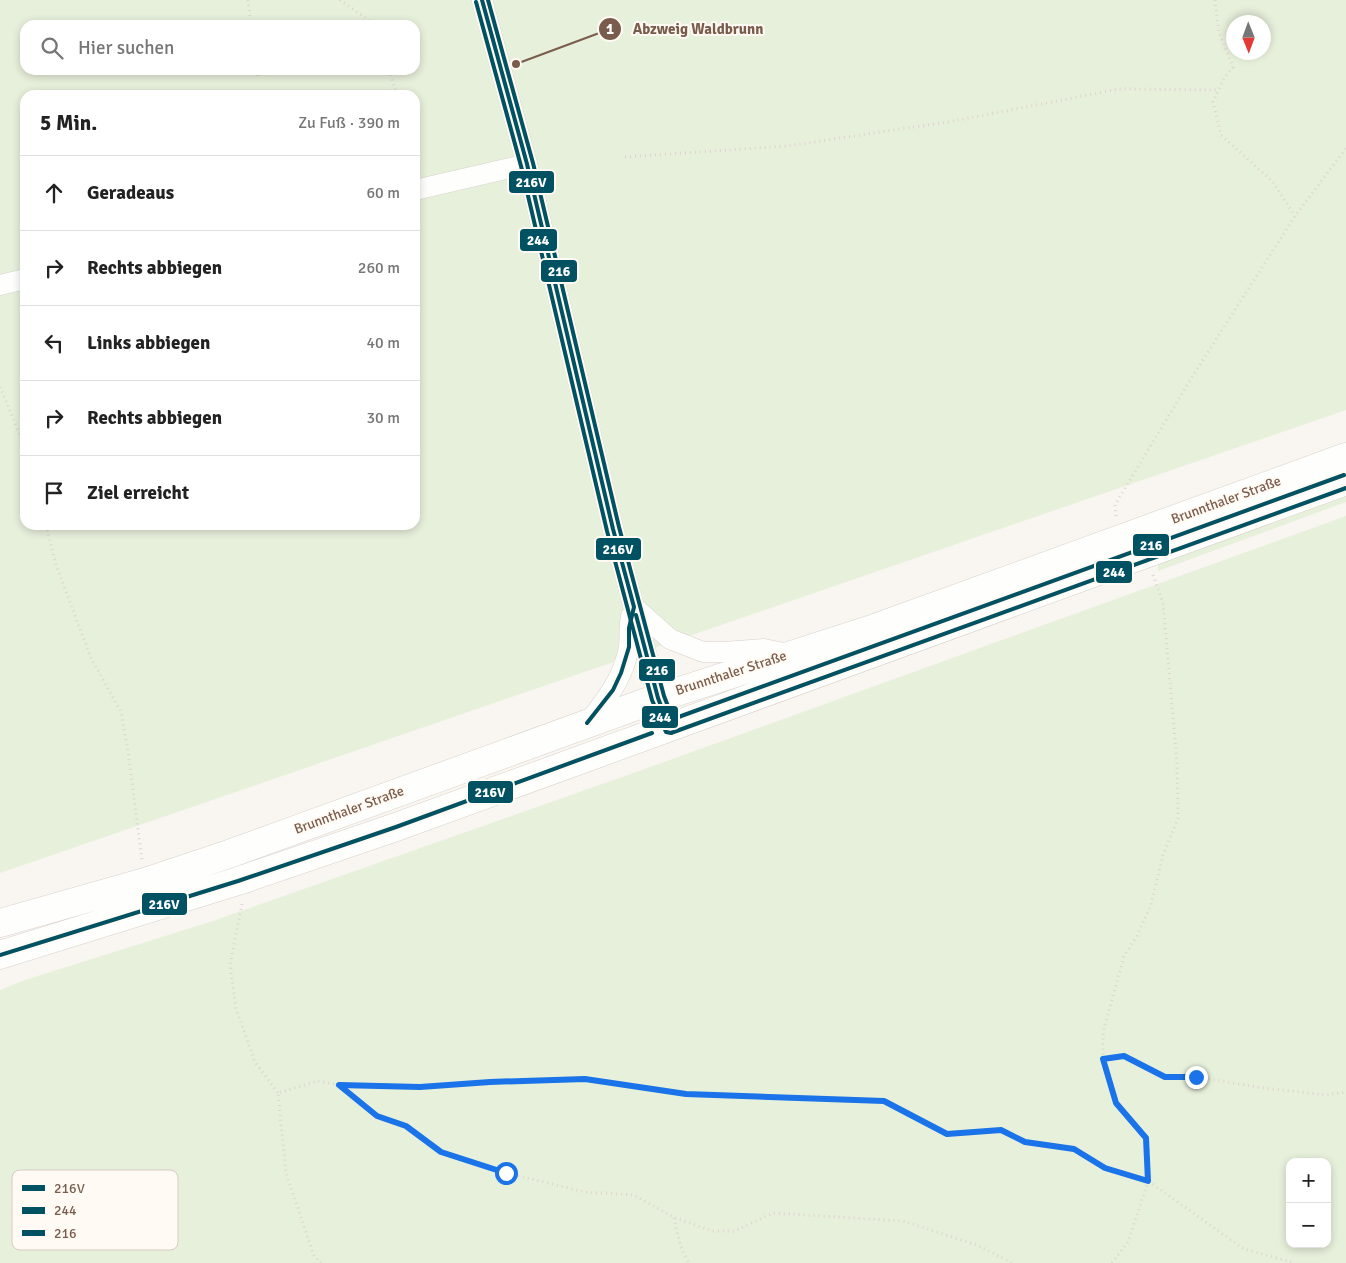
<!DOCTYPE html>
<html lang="de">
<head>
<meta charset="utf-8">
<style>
	body { margin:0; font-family:Signika,sans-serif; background:#f6f6f6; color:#222 }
	.controls { position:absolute; right:15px; bottom:15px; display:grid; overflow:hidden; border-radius:10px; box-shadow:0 2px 8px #0003 }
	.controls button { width:45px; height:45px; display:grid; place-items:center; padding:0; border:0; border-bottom:1px solid #e0e0e0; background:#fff; color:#222; font:25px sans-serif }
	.compass { position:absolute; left:1226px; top:15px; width:45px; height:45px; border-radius:50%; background:#fff; box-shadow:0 2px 8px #0003; rotate:179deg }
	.stop { position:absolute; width:15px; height:15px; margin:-11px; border:4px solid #1a73e8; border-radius:50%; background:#fff }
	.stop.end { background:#1a73e8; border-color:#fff; box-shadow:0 1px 5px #0008 }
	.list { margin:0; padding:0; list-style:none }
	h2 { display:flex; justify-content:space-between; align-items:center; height:65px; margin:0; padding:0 20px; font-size:21px }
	h2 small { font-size:16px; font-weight:400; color:#767676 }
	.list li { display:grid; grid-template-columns:32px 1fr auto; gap:15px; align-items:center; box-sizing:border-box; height:75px; padding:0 20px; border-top:1px solid #e0e0e0 }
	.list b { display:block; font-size:19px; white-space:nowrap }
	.list em { font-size:16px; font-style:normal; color:#767676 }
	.icon { flex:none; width:28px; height:28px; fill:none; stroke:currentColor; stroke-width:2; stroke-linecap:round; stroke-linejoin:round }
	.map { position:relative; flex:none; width:1346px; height:1263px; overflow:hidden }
	.search { position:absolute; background:#fff; box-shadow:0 2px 8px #0003; left:20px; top:20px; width:400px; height:55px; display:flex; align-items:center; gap:12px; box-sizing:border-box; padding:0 18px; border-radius:15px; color:#767676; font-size:19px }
	.panel { position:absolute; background:#fff; box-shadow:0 2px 8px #0003; left:20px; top:90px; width:400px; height:440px; border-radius:15px }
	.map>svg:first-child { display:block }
</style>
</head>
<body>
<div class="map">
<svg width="1346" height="1263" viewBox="0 0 1346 1263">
	<rect width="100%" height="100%" fill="#f9f5f0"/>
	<path fill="#e7f0db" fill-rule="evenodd" d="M0 0H1346V410L0 873ZM1234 22H1264V52H1234ZM25 25H415V70H25ZM25 95H415V525H25Z
		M1346 492V502L1158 571V565L1161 561Z
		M1346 516V1263H0V990L25 980 213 921 642 770ZM1290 1162H1327V1244H1290Z"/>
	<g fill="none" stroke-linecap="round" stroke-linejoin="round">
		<g stroke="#d7d1cb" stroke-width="21">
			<path id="street" d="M482 0 527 164 613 529 658 698 669 727
				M415 190 527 164
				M0 285 25 279
				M634 607 670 639 703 652H724L764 649 789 654
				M588 723C606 700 624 677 629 647 630 637 629 627 631 616"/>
		</g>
		<g stroke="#d9d2cb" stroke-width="29">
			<path id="secondary" d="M0 923 145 882 229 854 658 698 875 628 1346 457
				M0 955 238 881 396 827 1346 481"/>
		</g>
		<path stroke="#dcd5d0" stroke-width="3" stroke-dasharray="1 4" stroke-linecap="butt" d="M248 0 251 25
			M340 0 370 21 371 25
			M1215 0 1219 33 1233 67 1224 78 1213 102 1221 135 1272 181 1295 216
			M257 70 258 76
			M389 70 397 95
			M625 157 787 146 948 122 1119 89 1219 90
			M0 387 25 447
			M1116 516 1115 505 1192 377 1295 216 1346 148
			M46 525 56 565 91 658 121 712 128 752 142 860
			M242 904 230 965 236 1009 255 1062 278 1093
			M1104 1059 1124 1056 1165 1077H1197L1264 1088 1326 1095 1346 1092
			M339 1085 420 1087 490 1082 585 1079 687 1094 884 1101 947 1134 1001 1130 1025 1142 1074 1149 1105 1168 1148 1181 1244 1249 1295 1263
			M674 1218 680 1245 689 1263
			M321 1263 314 1256 286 1173 278 1093 318 1081 339 1085 377 1115 406 1125 441 1152 506 1173 585 1192 634 1195 673 1217 712 1231H735L773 1213 903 1221 977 1245 1012 1263
			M1112 1263 1128 1242 1148 1181 1146 1138 1116 1103 1103 1059V1032L1124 956 1137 936 1151 905 1163 855 1178 818 1177 762 1163 603 1153 575"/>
		<use href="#street" stroke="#fefefd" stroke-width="20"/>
		<use href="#secondary" stroke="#fefefd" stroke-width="28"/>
		<g stroke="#fffaf3" stroke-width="8">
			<path id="bus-1" d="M482 0 527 164 613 529 634 607 629 628V647L621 673 613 690 587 723
				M636 615 658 698 669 727
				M0 955 238 881 396 827 652 733"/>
		</g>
		<g stroke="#fffaf3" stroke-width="8">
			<path id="bus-2" d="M476 2 521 166 607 531 652 700 666 732 671 733 1346 488"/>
		</g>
		<g stroke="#fffaf3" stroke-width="8">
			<path id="bus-3" d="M488 0 533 163 619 527 664 696 673 719 1344 475"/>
		</g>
		<use href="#bus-1" stroke="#005262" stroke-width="4"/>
		<use href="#bus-2" stroke="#005262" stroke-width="4"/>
		<use href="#bus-3" stroke="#005262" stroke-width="4"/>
	</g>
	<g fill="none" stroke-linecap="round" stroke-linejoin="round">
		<path stroke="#1a73e8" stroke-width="6" d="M506 1173 441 1152 406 1126 377 1116 339 1085 420 1087 490 1082 585 1079 686 1094 884 1101 947 1134 1001 1130 1025 1142 1074 1149 1105 1168 1148 1181 1146 1138 1116 1103 1103 1059 1124 1056 1165 1077H1196"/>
	</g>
	<g text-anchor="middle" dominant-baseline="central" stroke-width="4" stroke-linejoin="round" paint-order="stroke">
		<g font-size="14" fill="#7a5c4d" stroke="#fffaf3">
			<text transform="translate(1226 500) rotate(-20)">Brunnthaler Straße</text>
			<text transform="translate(731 673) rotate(-18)">Brunnthaler Straße</text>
			<text transform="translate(349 810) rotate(-20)">Brunnthaler Straße</text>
		</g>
	</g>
	<rect x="12" y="1170" width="166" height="80" rx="8" fill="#fffaf3" stroke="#d7cbc1" stroke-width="1"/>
	<rect x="22" y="1185" width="23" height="6" fill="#005262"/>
	<rect x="22" y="1207" width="23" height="7" fill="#005262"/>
	<rect x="22" y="1230" width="23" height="6" fill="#005262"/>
	<g font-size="14" fill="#7a5c4d">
		<text x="54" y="1193">216V</text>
		<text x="54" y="1215">244</text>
		<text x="54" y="1238">216</text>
	</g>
	<path fill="none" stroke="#7a5c4d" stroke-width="2" d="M516 64L610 29"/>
	<g fill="#7a5c4d" stroke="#fffaf3" stroke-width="2">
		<circle cx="516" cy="64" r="5"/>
		<circle cx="610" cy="29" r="12"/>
	</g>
	<g font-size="15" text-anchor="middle" font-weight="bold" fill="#fff">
		<text x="610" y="34">1</text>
	</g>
	<g font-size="15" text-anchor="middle" font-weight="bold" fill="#7a5c4d" stroke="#fffaf3" stroke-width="4" stroke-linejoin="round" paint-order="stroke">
		<text x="698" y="34">Abzweig Waldbrunn</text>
	</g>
	<g stroke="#fffaf3" stroke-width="2">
		<rect x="508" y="170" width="47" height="24" rx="5" fill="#005262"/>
		<rect x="519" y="228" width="39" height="24" rx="5" fill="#005262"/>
		<rect x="540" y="259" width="38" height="24" rx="5" fill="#005262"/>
		<rect x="1132" y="533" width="38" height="24" rx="5" fill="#005262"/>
		<rect x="595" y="537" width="47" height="24" rx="5" fill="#005262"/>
		<rect x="1095" y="560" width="38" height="24" rx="5" fill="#005262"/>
		<rect x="638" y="658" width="38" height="24" rx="5" fill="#005262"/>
		<rect x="641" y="705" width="38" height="24" rx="5" fill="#005262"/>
		<rect x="467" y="780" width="47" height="24" rx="5" fill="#005262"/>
		<rect x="141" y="892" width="47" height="24" rx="5" fill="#005262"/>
	</g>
	<g font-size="14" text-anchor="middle" font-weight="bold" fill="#fff">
		<text x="531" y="187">216V</text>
		<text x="538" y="245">244</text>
		<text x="559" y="276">216</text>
		<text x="1151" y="550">216</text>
		<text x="618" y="554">216V</text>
		<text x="1114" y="577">244</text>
		<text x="657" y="675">216</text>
		<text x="660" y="722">244</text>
		<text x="490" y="797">216V</text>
		<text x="164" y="909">216V</text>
	</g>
</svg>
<div class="controls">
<button>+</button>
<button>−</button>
</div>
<svg class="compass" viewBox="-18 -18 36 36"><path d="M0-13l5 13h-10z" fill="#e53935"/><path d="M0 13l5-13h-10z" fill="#767676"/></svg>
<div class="stop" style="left:506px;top:1173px"></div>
<div class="stop end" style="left:1196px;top:1077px"></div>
<div class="search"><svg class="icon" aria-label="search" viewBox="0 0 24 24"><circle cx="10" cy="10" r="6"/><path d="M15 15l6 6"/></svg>Hier suchen</div>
<section class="panel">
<h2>5 Min.<small>Zu Fuß · 390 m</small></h2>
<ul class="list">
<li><svg class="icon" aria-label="ahead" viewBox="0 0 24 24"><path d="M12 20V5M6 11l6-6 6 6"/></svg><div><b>Geradeaus</b></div><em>60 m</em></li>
<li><svg class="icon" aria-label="right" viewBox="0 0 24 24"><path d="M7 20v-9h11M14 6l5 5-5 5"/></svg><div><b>Rechts abbiegen</b></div><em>260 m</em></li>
<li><svg class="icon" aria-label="left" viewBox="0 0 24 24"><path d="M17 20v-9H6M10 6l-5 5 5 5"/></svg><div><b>Links abbiegen</b></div><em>40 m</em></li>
<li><svg class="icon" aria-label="right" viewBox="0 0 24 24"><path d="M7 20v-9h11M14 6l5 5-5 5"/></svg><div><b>Rechts abbiegen</b></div><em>30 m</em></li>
<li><svg class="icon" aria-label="arrive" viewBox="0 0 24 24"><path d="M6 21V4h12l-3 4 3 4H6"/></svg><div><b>Ziel erreicht</b></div></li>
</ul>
</section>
</div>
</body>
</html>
